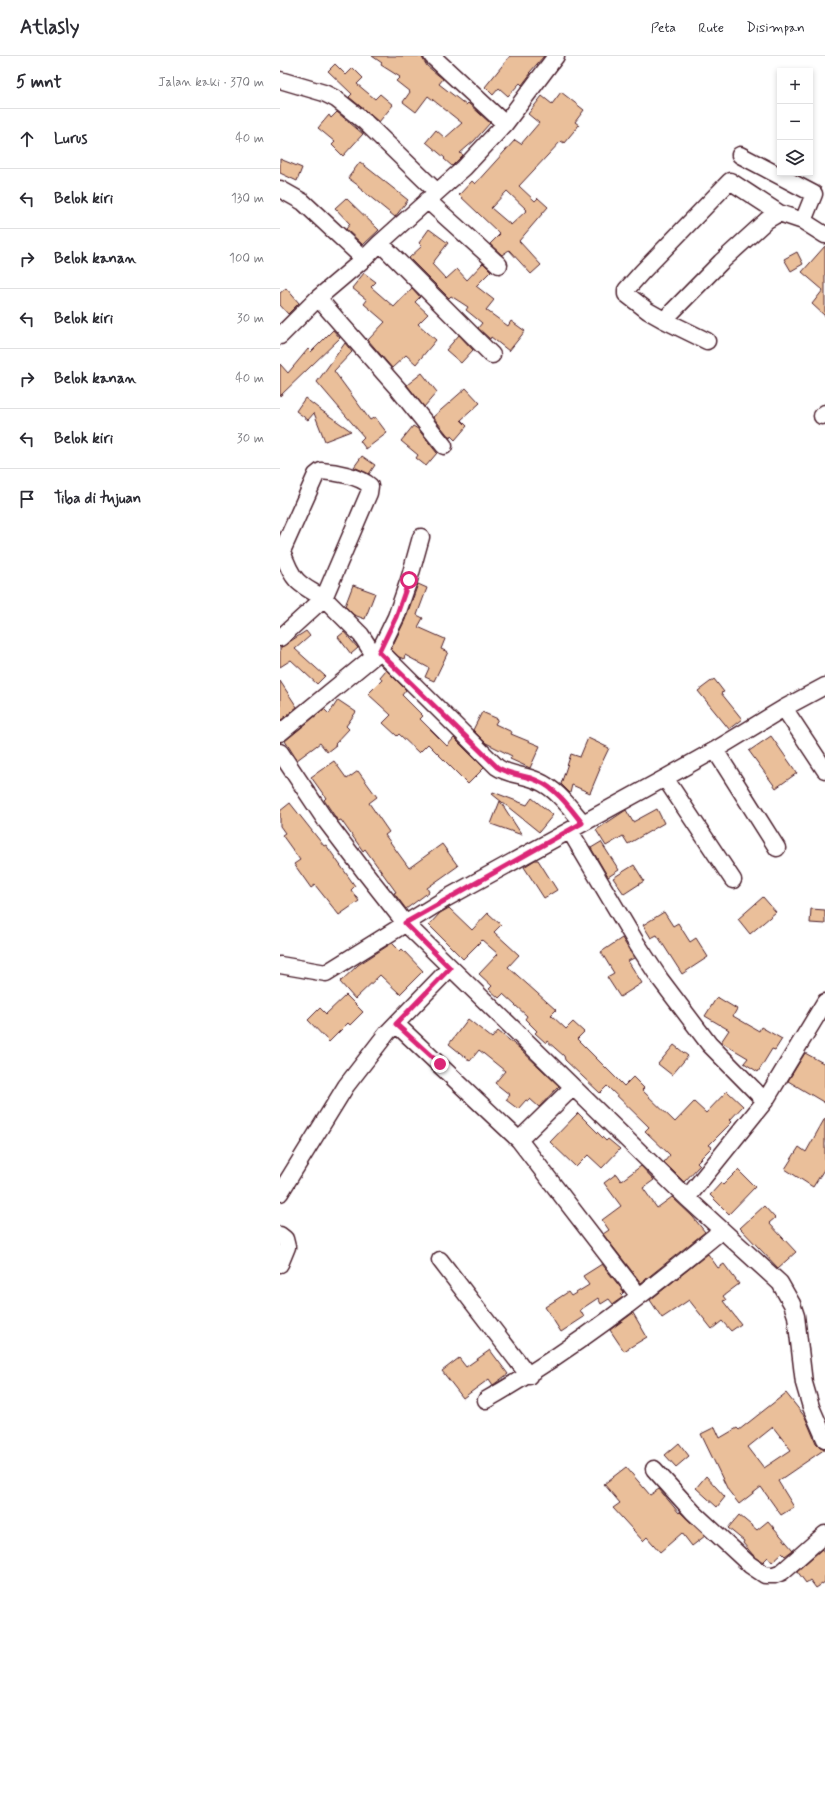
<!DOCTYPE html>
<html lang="id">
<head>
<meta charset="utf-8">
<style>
	body { margin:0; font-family:Mynerve,sans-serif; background:#f2f2f3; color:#2b2b33 }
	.controls { position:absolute; right:12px; top:12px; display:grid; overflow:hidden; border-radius:0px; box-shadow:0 2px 6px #0003 }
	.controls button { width:36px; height:36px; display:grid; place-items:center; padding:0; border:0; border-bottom:1px solid #e1e1e2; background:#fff; color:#2b2b33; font:20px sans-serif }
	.stop { position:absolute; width:12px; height:12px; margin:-9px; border:3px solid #db2777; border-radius:50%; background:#fff }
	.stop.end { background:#db2777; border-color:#fff; box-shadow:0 1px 4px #0008 }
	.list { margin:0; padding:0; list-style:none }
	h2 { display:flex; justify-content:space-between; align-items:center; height:52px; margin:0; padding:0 16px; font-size:17px }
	h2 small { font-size:13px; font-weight:400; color:#7c7c81 }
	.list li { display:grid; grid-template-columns:26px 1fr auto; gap:12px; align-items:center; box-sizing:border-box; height:60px; padding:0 16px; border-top:1px solid #e1e1e2 }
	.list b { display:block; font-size:15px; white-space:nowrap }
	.list em { font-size:13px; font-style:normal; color:#7c7c81 }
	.icon { flex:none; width:22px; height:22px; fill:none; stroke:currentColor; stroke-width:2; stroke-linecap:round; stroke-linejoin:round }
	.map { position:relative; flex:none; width:545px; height:1746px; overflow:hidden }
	header { display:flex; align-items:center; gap:24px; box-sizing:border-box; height:56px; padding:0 20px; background:#fff; border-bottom:1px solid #e1e1e2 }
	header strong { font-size:19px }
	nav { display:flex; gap:22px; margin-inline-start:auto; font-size:14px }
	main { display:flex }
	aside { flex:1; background:#fff }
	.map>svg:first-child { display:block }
</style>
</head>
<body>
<header>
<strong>Atlasly</strong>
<nav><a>Peta</a><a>Rute</a><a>Disimpan</a></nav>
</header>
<main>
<aside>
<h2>5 mnt<small>Jalan kaki · 370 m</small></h2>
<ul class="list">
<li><svg class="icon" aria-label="ahead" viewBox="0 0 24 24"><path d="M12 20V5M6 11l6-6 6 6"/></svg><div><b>Lurus</b></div><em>40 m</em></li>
<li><svg class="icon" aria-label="left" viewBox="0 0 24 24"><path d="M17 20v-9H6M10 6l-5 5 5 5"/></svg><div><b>Belok kiri</b></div><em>130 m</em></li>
<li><svg class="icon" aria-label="right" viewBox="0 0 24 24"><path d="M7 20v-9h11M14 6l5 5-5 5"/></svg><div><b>Belok kanan</b></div><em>100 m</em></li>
<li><svg class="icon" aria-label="left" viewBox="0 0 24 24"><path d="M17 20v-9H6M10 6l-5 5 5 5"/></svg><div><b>Belok kiri</b></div><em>30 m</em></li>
<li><svg class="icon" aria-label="right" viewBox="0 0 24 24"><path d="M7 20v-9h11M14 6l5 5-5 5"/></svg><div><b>Belok kanan</b></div><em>40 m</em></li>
<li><svg class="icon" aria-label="left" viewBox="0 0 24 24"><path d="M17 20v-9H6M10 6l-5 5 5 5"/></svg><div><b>Belok kiri</b></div><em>30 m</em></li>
<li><svg class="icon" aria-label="arrive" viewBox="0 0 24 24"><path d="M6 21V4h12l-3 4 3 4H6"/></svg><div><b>Tiba di tujuan</b></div></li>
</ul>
</aside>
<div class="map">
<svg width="545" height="1746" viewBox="0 0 545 1746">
	<rect width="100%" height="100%" fill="#fff"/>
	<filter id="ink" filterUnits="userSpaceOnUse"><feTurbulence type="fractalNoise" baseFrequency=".025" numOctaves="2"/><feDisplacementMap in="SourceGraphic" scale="8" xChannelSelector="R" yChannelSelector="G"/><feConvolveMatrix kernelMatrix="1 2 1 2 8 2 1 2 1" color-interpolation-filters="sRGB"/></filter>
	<g filter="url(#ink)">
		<path fill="#eabf9a" stroke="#4a1f2b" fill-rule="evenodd" d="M92 0H141L147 10 163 23 159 28 186 49 188 47 210 67 194 85 180 97 183 99 172 110 164 103 165 102 146 86 156 74 165 82 182 67 148 40 136 56 123 46 130 36 116 25 120 21 101 9 102 7Z
			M230 0H264L250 16 251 17 242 29 240 27 228 40 219 32 213 39 205 31Z
			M55 8 66 19 73 12 83 22 77 28 95 43 100 38 113 49 99 66 69 41 72 38 48 15Z
			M281 36 304 54 295 66 299 69 284 87 281 85 239 130 255 145 258 142 268 151 239 185 261 209 251 218 229 194 222 199 210 188 220 178 179 139 192 125 195 128 235 84 241 88 259 67 248 58 262 40 272 48ZM227 135 247 154 231 169 211 152Z
			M57 56 83 78 63 100 52 89 55 86 38 72 49 59 51 62Z
			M0 103 22 112 17 125 0 117Z
			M80 106 128 144 115 161 78 131 79 130 68 122Z
			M66 142 99 174 83 189 66 173 70 168 55 152Z
			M149 173 168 187 152 208 166 223 177 213 187 224 203 207 211 215 196 230 214 244 206 254 228 270 231 265 245 275 229 295 211 281 210 283 198 272 202 267 186 254 188 251 171 240 169 242 129 202 142 190 139 187Z
			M545 190V260L532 248 543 234 522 216Z
			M517 196 523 208 511 215 504 203Z
			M84 217 96 226 91 231 114 251 132 232 140 241 135 246 148 258 138 268 156 284 136 308 126 299 112 312 88 284 105 266 84 248 87 244 72 232Z
			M6 232 19 247 8 258 0 249V237Z
			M53 274 60 282 0 340V308L8 317 28 293 31 296Z
			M179 279 193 294 181 307 166 294Z
			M65 287 72 296 54 315 90 364 95 361 107 377 86 393 80 385 84 381 37 326Z
			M142 317 157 336 144 351 127 329Z
			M186 332 200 347 181 364 187 370 175 384 171 380 170 382 153 361Z
			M25 342 38 352 71 375 45 385 34 357 28 364 16 355Z
			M133 370 138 373 157 397 146 410 136 402 138 399 121 385Z
			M82 400 95 409 89 418 74 411Z
			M138 528 147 532 137 559 143 562 138 571 165 583 161 593 168 596 154 625 145 621 149 612 125 599 124 603 119 601 111 593 125 564Z
			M73 529 95 537 85 563 74 559 65 550Z
			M26 575 30 580 15 593 45 620 37 628 11 604 0 611V592Z
			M64 576 78 592 71 598 58 581Z
			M106 614 126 634 122 639 143 660 140 663 167 690 174 682 204 712 188 728 148 688 139 697 119 678 117 680 103 667 111 659 88 638 102 624 100 621Z
			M434 623 444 636 441 637 462 663 449 673 418 635Z
			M0 625 17 651 0 665Z
			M58 644 76 656 66 670 69 673 55 688 56 689 47 696 40 687 17 704 5 685 44 653 49 658Z
			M202 656 218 663 215 668 232 676 231 678 260 690 250 712 230 703 232 700 206 687 193 674Z
			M491 680 517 717 496 732 469 695Z
			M308 682 329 692 319 713H320L310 737 292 729 290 737 281 728 291 698 300 701Z
			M54 705 67 723 78 715 97 741 89 747 109 776 105 779 129 812 162 788 178 810 147 832 149 836 126 853 114 837 116 836 85 793 83 795 61 764 58 765 44 744 46 742 31 721Z
			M213 736 247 749 252 742 273 759 259 776 212 738Z
			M220 745 242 779 211 768Z
			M10 747 44 790 46 789 75 830 71 834 79 845 59 859 35 829 31 832 14 808 20 804 2 779 5 777 0 770V755Z
			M377 753 384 767 348 788 343 780 326 790 316 774 346 754 353 766Z
			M321 786 339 814 328 821 311 792Z
			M255 804H258L277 834 264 842 244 811Z
			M354 809 364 825 344 838 333 822Z
			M483 841 496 856 470 878 458 863Z
			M169 852 192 874 208 857 221 869 214 876 239 899 228 911 276 954 271 959 286 973 293 966 304 976 297 983 344 1030 353 1021 364 1032 362 1034 395 1066 414 1046 426 1057 447 1035 463 1050 450 1064 452 1066 429 1089 432 1091 417 1106 420 1109 404 1126 384 1106 390 1099 365 1075 369 1071 327 1030 320 1037 285 1004 284 1000 267 985 266 987 255 977 257 975 245 963 247 960 223 938 219 942 209 933 212 930 199 918 218 898 202 884 183 903 149 869 160 857Z
			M531 853 545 854V868L530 867Z
			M384 856 393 870 398 867 410 886 416 882 428 901 402 918 377 879 371 882 363 869Z
			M342 882 354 902 348 905 362 927 340 941 327 921 334 917 321 896Z
			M112 887 120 895 122 893 143 915 120 938 100 919 75 943 60 926 78 909Z
			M66 939 83 956 70 969 68 967 49 986 28 964 40 952 46 958Z
			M437 941 457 953 453 960 479 975 481 971 502 983 495 994 492 993 478 1016 464 1007 468 1002 441 986 449 974 425 960Z
			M188 963 212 982 218 975 239 992 279 1030 259 1051 250 1043 248 1045 246 1044 238 1053 226 1044 230 1039 215 1027 225 1015 199 994 190 1005 169 988Z
			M394 989 408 1000 392 1019 378 1008Z
			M525 997 545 1008V1047L508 1025Z
			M298 1057 326 1085 328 1083 340 1093 322 1112 308 1099 296 1111 270 1086Z
			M545 1062V1112L533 1131 505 1113 519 1091 526 1096Z
			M361 1110 374 1124 363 1132 377 1152 392 1141 413 1161 425 1176 361 1227 323 1178 329 1174 322 1164 341 1150 324 1127 336 1118 341 1125Z
			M458 1114 475 1131 449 1158 430 1139 441 1127 443 1129Z
			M484 1150 495 1162 489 1167 516 1196 498 1212 460 1172Z
			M428 1198 438 1212 444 1208 459 1228 443 1240 446 1244 443 1245 461 1268 451 1275 442 1265 432 1273 409 1244 382 1262 370 1244Z
			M322 1208 344 1236 341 1239 343 1241 333 1248 329 1243 321 1248 318 1242 300 1254 304 1261 281 1276 265 1251 288 1236 291 1240 309 1229 303 1220Z
			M353 1257 367 1281 344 1295 330 1274Z
			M210 1294 228 1318 213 1329 209 1323 183 1342 162 1315 179 1302 186 1311Z
			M506 1337 525 1361 536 1387 540 1391 545 1393 498 1425 514 1451 501 1459 481 1431 459 1448 448 1434 421 1378 435 1371 440 1382 457 1372 459 1374ZM493 1371 511 1394 484 1412 468 1391Z
			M399 1387 409 1400 396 1411 385 1399Z
			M346 1411 370 1439 379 1433 399 1457 400 1456 425 1480 412 1490 402 1477 380 1496 367 1481 363 1485 333 1452 340 1447 324 1428Z
			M426 1420 445 1441 437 1451 416 1432Z
			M459 1459 477 1474 488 1465 513 1494 505 1500 502 1497 492 1506 488 1501 483 1506 473 1499 463 1487 464 1485 448 1472Z
			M542 1493 545 1498V1526L536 1532 530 1524 526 1527 517 1515Z"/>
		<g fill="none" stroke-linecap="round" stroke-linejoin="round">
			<g stroke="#4a1f2b" stroke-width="19">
				<path id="street" d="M152 0 225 68
					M0 24 44 37 56 43 85 66 157 136
					M460 99 534 138 523 165
					M0 133 23 146 84 203
					M147 144 219 209
					M499 157 487 164 441 206 384 264 368 255 346 238V234L362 216 450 125 499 157 523 165 545 179
					M100 187 212 299
					M38 242 119 334 164 390
					M384 264 427 285
					M0 280 38 242 84 203 100 187 184 112 225 68 276 0
					M542 360 545 357
					M41 415C55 416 80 420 90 430L89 437 44 542C17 528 12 524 2 495L36 419Z
					M0 582 44 542 81 579 94 599
					M99 596 104 599 217 711C230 720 244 718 258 725 277 733 290 752 303 767
					M504 652 545 714
					M0 677 99 596 116 561 129 524 141 481
					M435 694 497 792
					M0 696 46 765 84 815 125 867 407 1142 500 1227 512 1248 516 1260 524 1327 531 1351 545 1383
					M385 722 453 824
					M290 775 357 888 380 923 429 988 485 1045
					M0 909 46 917 165 843 385 722 435 694 504 652 545 630
					M116 968 239 1084 359 1240
					M239 1084 293 1031
					M0 1137 66 1030 107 977 170 912
					M407 1142 485 1045 545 946
					M0 1179 5 1183 7 1191 0 1208
					M160 1204 249 1320
					M206 1344C290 1296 367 1236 441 1175
					M374 1413 413 1456 470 1509 485 1519H494L502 1516 545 1478"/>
			</g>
			<use href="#street" stroke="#fff" stroke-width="16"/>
		</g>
	</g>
	<g fill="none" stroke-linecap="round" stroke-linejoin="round" filter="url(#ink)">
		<path stroke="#db2777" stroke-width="5" d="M129 524 116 561 99 596 217 711C230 720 244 718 258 725 277 733 290 752 302 767L125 867 170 912 116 968 160 1008"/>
	</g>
</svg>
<div class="controls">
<button>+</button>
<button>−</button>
<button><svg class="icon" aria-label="layers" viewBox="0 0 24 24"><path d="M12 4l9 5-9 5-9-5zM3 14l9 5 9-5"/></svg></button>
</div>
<div class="stop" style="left:129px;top:524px"></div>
<div class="stop end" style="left:160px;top:1008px"></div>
</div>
</main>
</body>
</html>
